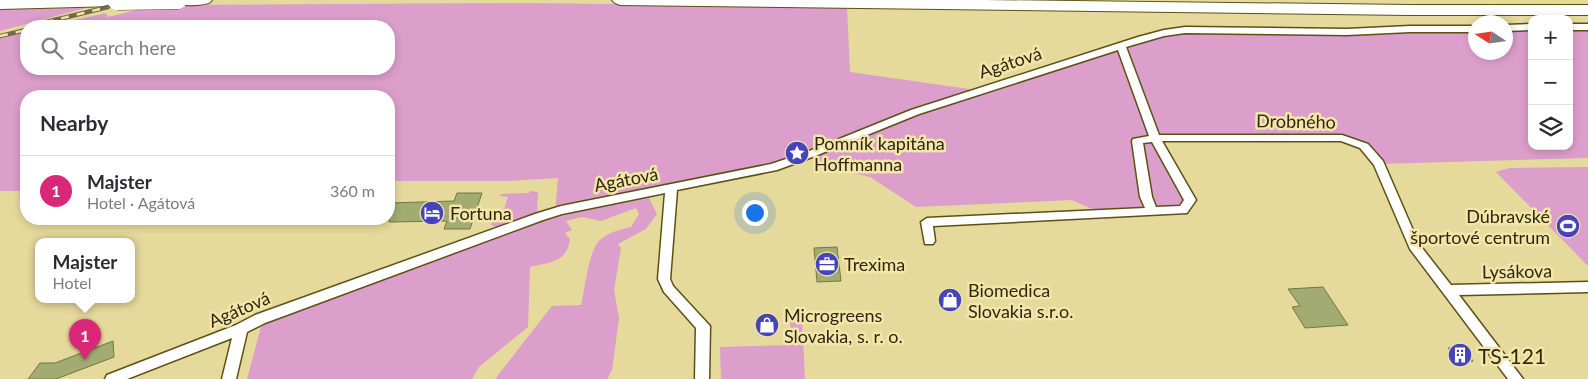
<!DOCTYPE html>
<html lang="en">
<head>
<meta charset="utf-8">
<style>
	body { margin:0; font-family:Lato,sans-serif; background:#f7f7f7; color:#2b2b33 }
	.controls { position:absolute; right:15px; top:15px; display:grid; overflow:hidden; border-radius:10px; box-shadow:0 2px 8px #0003 }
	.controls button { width:45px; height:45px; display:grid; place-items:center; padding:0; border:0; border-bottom:1px solid #e1e1e2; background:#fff; color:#2b2b33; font:25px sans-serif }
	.compass { position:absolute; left:1468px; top:15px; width:45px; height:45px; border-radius:50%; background:#fff; box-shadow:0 2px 8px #0003; rotate:282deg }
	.you { position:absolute; left:754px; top:212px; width:18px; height:18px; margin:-12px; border:4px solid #fff; border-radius:50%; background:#1a73e8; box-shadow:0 0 0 8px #1a73e833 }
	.badge { display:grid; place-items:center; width:32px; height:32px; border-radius:50%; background:#db2777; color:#fff; font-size:16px; font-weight:700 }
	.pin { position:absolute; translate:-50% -41px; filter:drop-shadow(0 1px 2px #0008) }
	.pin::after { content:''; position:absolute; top:26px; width:18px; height:15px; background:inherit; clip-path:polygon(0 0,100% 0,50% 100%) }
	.popup { position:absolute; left:35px; top:238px; width:100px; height:65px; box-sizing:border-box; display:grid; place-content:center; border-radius:10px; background:#fff; filter:drop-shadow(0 1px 4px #0005); font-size:16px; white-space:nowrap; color:#7c7c81 }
	.popup b { font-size:19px; color:#2b2b33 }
	.popup::after { content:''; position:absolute; left:50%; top:100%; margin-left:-10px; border:10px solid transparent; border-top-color:#fff }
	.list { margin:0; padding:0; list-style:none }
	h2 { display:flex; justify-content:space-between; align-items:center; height:65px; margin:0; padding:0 20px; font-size:21px }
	h2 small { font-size:16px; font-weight:400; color:#7c7c81 }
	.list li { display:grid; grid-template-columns:32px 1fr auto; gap:15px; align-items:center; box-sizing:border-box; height:70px; padding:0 20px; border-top:1px solid #e1e1e2 }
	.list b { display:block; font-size:19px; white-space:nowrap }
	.list p { margin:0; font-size:16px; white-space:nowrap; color:#7c7c81 }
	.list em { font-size:16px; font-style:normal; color:#7c7c81 }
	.icon { flex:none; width:28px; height:28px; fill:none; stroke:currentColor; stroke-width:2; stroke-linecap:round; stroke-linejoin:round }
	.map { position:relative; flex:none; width:1588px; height:379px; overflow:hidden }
	.search { position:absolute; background:#fff; box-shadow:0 2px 8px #0003; left:20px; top:20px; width:375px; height:55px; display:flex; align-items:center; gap:12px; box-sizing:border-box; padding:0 18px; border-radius:20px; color:#7c7c81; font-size:19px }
	.panel { position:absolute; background:#fff; box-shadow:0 2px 8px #0003; left:20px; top:90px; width:375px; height:135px; border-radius:20px }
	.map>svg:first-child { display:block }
</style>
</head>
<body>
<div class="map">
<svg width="1588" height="379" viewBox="0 0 1588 379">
	<rect width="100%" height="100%" fill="#e6d99c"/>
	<path fill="#dc9ecb" d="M528 3 847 7 850 72 983 91 1121 46 1185 30 1475 29 1476 52H1506V28L1532 27V146H1569V27H1588V158L1379 164 1364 146 1342 138H1156L1190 200 1183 210 1103 214 1072 200 916 207 870 177 817 164 811 154 773 167 555 212 558 178 507 181H389V96H26V191H0V38L26 31V69H389V26H49L106 13 108 17 157 5Z
		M86 8 0 31V9Z
		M1588 167V266L1496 172 1509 168Z
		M530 191 538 192 537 213C527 221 502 231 491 225L492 222 500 221 508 197 500 196 501 194 529 193Z
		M649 198 657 214 646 229 618 244 621 248 614 290 619 318 612 370 607 379H495L552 306 581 305C585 289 588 253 599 241 608 232 619 230 631 227L639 214 636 208 601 221 582 217 566 221 572 230 565 233 570 239C567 263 550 262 530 267L528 327 479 367 472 379H247L262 323 536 223 571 213Z
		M790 318H802L805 379H721L720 347 791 345Z"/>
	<path fill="#a2ac72" stroke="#6f7941" d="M457 193H482L470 229H444L447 221 389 222V203L454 201Z
		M837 247 841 281 817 282 814 248Z
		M1323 287 1348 325 1305 328 1292 307 1300 306 1288 289Z
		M113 341 114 357 56 379H28L40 363H55Z
		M1448 348H1463L1473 361 1458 362Z"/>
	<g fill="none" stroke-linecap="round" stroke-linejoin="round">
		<g stroke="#5d5013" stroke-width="3">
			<path id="street" d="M1532 24V30L1506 31V25Z
				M1569 24H1588V30H1569Z
				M1410 26H1476V32H1410L1347 35 1185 33 1164 36 1126 47 1159 135H1342L1368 144 1383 161 1419 244 1451 285 1588 282V292L1459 295 1523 379H1508L1410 249 1374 165 1360 148 1341 141H1162L1196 200 1187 213 933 226 935 241 933 244H925L921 222 927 218 1145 208 1140 197 1132 141 1133 139 1149 136 1118 50 919 114 815 156 777 170 677 190 670 279 673 286 710 326 709 379H695L696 328 664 292 658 279 665 193 562 214 543 220 265 323 247 332 236 379H222L232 338 127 379H105L107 375 236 325 255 315 535 214 561 206 771 164 807 152 911 110 1138 37 1164 30 1185 27 1347 29ZM1152 142 1184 200 1180 206 1156 207 1152 197 1143 143Z"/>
		</g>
		<g stroke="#5d5013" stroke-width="2">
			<path id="highway" d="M0 0H124L125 1 122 4 117 6 0 9Z
				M170 0H212L209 3C198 6 184 6 173 3Z
				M612 0H985L1410 5H1588V15H1410L620 5 615 3Z"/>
		</g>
		<use href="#street" fill="#fff" fill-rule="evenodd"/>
		<use href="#highway" fill="#fff" fill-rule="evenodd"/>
		<g stroke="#736a45" stroke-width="4.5">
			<path id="rail" d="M30 26 108 7
				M0 36 26 30"/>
		</g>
		<use href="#rail" stroke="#f4e6a9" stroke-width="2.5" stroke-dasharray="8" stroke-linecap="butt"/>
		<g stroke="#5d5013" stroke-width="19" stroke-linecap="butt">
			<path id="highway-bridge" d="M117 1 178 0"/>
		</g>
		<use href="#highway-bridge" stroke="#fff" stroke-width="18"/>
	</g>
	<defs>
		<g id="sight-disc" transform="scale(1.25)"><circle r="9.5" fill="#4544ba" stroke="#f4e6a9"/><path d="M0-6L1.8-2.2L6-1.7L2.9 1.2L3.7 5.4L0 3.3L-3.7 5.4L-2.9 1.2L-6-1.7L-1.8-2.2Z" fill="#fff"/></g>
		<g id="hotel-disc" transform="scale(1.25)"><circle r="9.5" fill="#4544ba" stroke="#f4e6a9"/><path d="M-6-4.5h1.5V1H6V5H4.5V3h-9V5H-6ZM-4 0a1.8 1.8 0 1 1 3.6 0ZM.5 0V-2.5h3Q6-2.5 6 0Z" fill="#fff"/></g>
		<g id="stadium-disc" transform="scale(1.25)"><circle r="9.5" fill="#4544ba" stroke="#f4e6a9"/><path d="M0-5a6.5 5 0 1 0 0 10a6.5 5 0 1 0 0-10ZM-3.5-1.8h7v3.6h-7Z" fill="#fff"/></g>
		<g id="office-disc" transform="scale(1.25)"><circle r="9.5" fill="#4544ba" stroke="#f4e6a9"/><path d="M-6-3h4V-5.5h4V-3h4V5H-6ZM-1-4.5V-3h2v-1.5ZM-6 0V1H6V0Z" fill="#fff"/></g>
		<g id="shop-disc" transform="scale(1.25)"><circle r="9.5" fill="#4544ba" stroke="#f4e6a9"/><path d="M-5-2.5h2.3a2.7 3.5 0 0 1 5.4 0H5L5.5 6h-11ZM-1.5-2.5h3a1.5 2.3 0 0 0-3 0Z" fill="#fff"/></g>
		<g id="building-disc" transform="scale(1.25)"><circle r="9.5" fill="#4544ba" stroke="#f4e6a9"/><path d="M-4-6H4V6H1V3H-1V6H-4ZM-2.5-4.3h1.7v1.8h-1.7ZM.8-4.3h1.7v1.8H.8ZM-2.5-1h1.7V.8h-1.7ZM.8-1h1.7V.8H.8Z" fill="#fff"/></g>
	</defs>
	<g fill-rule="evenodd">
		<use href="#sight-disc" x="797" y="153"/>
		<use href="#hotel-disc" x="432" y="213"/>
		<use href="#stadium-disc" x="1568" y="226"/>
		<use href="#office-disc" x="827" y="264"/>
		<use href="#shop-disc" x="950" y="300"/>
		<use href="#shop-disc" x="767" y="325"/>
		<use href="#building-disc" x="1460" y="355"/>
	</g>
	<g text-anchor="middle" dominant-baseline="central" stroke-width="5" stroke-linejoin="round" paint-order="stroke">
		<g font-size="18" fill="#2e2810" stroke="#f4e6a9">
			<text transform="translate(1010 62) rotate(-18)">Agátová</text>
			<text transform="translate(1296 121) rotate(1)">Drobného</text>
			<text transform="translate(626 179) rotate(-11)">Agátová</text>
			<text transform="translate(1517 271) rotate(-1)">Lysákova</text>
			<text transform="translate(239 309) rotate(-23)">Agátová</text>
		</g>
		<g font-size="18" fill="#2e2810" stroke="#f4e6a9" text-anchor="start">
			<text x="814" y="143">Pomník kapitána<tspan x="814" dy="21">Hoffmanna</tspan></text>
			<text x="450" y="213">Fortuna</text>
			<text x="1550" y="216" text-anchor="end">Dúbravské<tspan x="1550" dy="21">športové centrum</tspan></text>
			<text x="844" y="264">Trexima</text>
			<text x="968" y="290">Biomedica<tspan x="968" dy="21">Slovakia s.r.o.</tspan></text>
			<text x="784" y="315">Microgreens<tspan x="784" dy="21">Slovakia, s. r. o.</tspan></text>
		</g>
		<g font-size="21" fill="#2e2810" stroke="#f4e6a9" text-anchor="start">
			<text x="1478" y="355">TS-121</text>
		</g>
	</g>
</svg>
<div class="controls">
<button>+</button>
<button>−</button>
<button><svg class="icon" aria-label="layers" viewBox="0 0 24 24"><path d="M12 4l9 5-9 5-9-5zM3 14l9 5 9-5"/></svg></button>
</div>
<svg class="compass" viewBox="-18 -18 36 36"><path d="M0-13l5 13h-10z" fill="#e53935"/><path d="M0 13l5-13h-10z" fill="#7c7c81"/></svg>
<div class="you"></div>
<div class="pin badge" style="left:85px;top:360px">1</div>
<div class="popup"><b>Majster</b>Hotel</div>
<div class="search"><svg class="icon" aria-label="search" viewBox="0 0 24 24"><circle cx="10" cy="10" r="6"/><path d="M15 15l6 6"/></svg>Search here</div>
<section class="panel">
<h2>Nearby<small></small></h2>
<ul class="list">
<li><span class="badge">1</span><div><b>Majster</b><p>Hotel · Agátová</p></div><em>360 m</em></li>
</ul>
</section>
</div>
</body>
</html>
